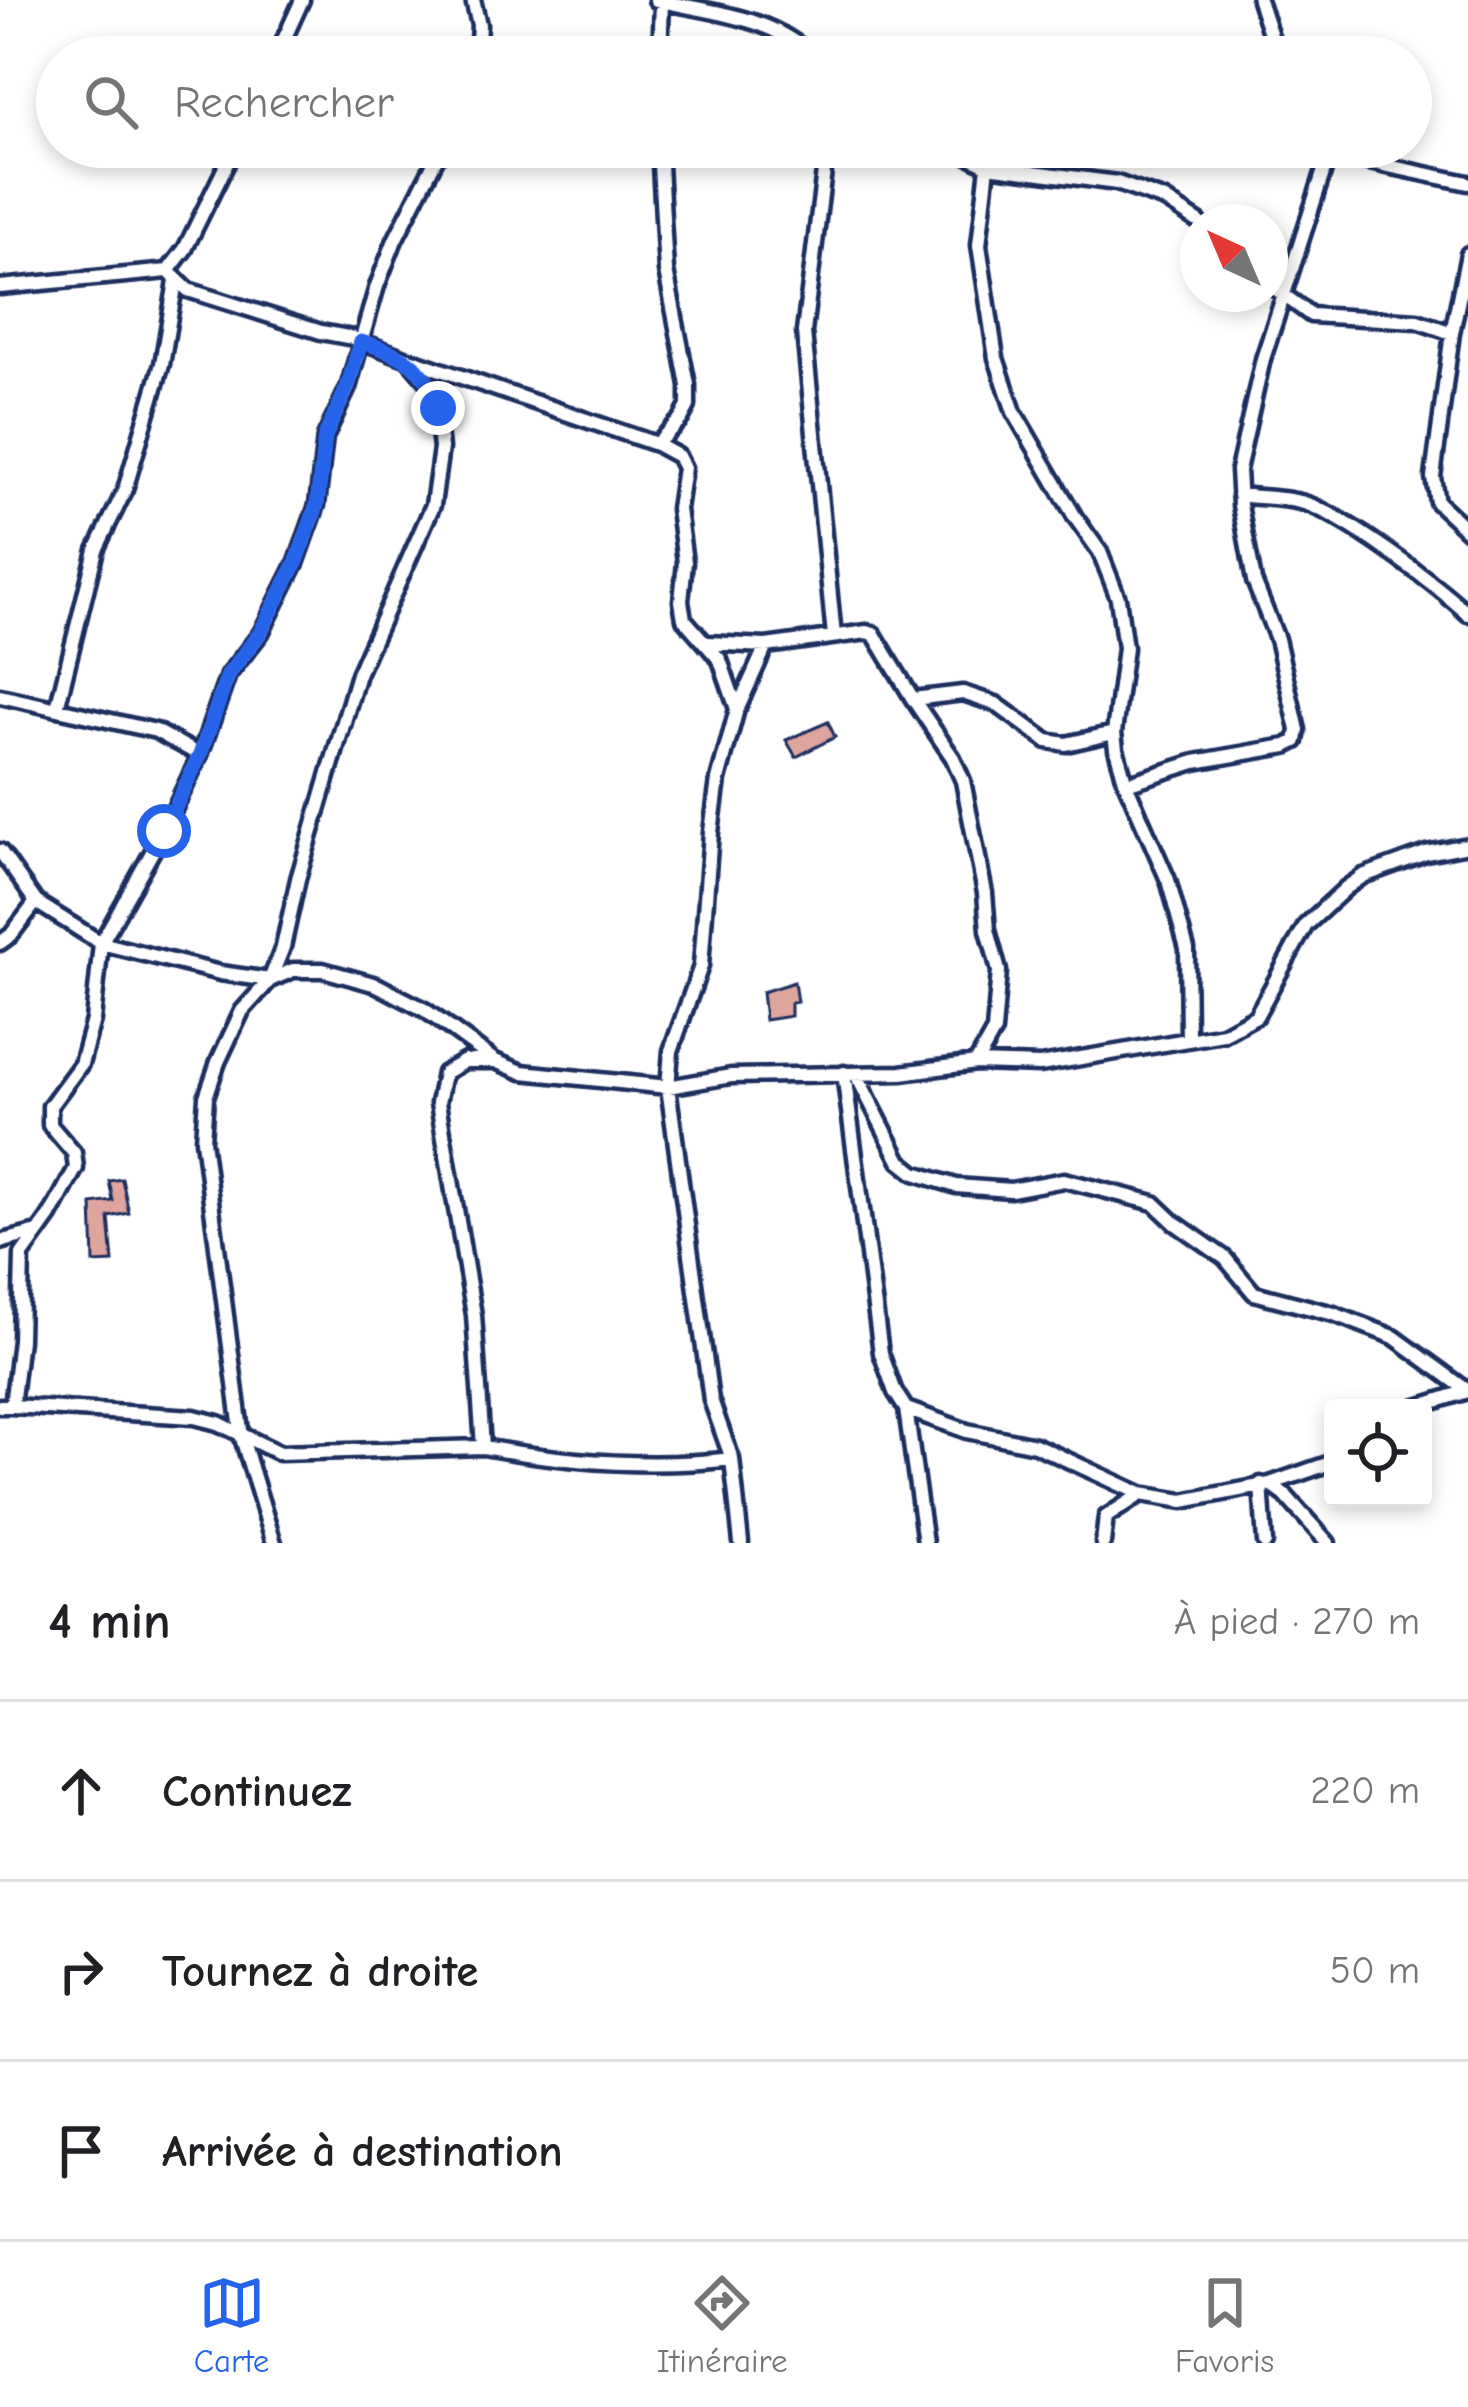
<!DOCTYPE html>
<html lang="fr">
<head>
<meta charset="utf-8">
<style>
	body { margin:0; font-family:"Comic Neue",sans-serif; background:#f2f2f2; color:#202124 }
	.controls { position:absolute; right:36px; bottom:36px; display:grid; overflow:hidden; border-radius:12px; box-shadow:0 6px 18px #0003 }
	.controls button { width:108px; height:108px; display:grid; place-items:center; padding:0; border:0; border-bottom:3px solid #e0e0e0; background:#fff; color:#202124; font:60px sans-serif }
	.compass { position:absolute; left:1180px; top:204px; width:108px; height:108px; border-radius:50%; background:#fff; box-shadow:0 6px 18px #0003; rotate:316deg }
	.stop { position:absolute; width:36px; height:36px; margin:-27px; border:9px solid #2563eb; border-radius:50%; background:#fff }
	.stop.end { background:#2563eb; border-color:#fff; box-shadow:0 3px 12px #0008 }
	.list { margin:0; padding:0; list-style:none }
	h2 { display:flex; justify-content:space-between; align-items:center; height:156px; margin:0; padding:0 48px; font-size:51px }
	h2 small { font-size:39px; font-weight:400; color:#757577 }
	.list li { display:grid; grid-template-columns:78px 1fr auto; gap:36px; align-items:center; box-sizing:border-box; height:180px; padding:0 48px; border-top:3px solid #e0e0e0 }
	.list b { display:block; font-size:45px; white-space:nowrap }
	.list em { font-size:39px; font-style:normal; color:#757577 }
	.icon { flex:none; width:66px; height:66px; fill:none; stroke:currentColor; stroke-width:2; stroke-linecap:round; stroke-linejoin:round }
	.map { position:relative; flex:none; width:1468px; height:1543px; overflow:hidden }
	.search { position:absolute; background:#fff; box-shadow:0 6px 18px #0003; left:36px; right:36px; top:36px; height:132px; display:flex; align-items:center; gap:30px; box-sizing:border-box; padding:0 42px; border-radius:66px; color:#757577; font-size:45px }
	.sheet { height:696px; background:#fff }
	nav { display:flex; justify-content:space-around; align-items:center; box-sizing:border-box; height:168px; border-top:3px solid #e0e0e0; background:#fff; font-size:33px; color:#757577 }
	nav a { display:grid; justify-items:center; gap:6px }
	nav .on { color:#2563eb }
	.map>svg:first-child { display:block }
</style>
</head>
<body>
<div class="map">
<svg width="1468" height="1543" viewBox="0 0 1468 1543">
	<rect width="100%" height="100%" fill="#fff"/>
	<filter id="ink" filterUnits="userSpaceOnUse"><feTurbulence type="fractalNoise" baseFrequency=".00833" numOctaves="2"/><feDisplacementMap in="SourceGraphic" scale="24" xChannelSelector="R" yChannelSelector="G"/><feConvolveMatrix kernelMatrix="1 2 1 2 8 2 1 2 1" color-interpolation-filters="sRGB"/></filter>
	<g filter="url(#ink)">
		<path fill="#dea49e" stroke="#1b2f5e" stroke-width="3" d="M828 722 835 737 796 757 786 740Z
			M794 982 797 1002 791 1003V1016L765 1020 762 992Z
			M122 1179 129 1213 109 1217 113 1262 94 1263 92 1204 113 1201 109 1181Z"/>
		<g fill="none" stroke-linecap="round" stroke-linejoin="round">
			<g stroke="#1b2f5e" stroke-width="21">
				<path id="street" d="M473 0 479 25 477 57
					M656 0C713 13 769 15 813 57
					M1259 0 1278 57
					M276 57 302 0
					M660 57 662 1
					M827 147 804 332 834 636
					M951 147 988 166 1117 183 1165 200 1199 222
					M1322 152 1468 183
					M988 166 979 245 996 358 1014 412 1075 517 1100 552 1118 598 1125 648 1114 733 1116 749 1126 784 1168 880 1187 949 1188 1039
					M168 271 188 290 321 332 353 338 408 359 434 389 441 448 433 505 358 674 298 879 283 947 270 980 242 1011 218 1062 206 1097 203 1140 242 1438 274 1543
					M1270 285 1311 315 1417 321 1452 333 1433 477 1437 502 1468 531
					M0 287 168 271 185 249 235 147
					M1452 333 1468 254
					M409 359 656 444 678 456 684 468 678 509 685 562 681 601 684 619 720 660 737 709 718 780 711 832 701 966 671 1051 668 1087 711 1400 732 1459 741 1543
					M656 444 681 419 688 406V385L666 271 659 147
					M1239 495C1260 498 1284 497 1304 503 1343 514 1437 585 1468 614
					M708 643 766 646 867 632 874 634 913 699 963 693 996 704 1047 741 1066 744 1114 733
					M0 696 156 731 200 755
					M913 699 953 758 963 781 985 893 988 930 999 971 994 1031 976 1063
					M57 708 96 550 125 490 162 364 176 281
					M738 708 766 646
					M1126 784 1195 762 1286 746 1296 741 1298 730 1277 639 1254 581 1240 505 1238 470 1263 359 1324 170 1319 147
					M0 851 36 902 101 943 220 973 270 980 293 970H323L377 985 425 1010 495 1061 522 1072 668 1087 731 1076 901 1073 976 1063 1040 1065 1223 1034 1256 1016 1306 925 1346 888 1363 876 1426 853 1468 845
					M0 943 11 935 36 902
					M844 1073 881 1353 895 1392 906 1409 967 1431 1035 1445 1141 1494 1183 1501 1270 1484 1285 1495 1328 1543
					M856 1074 900 1161 915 1173 956 1186 1011 1190 1064 1180 1154 1203 1175 1223 1225 1258 1254 1293 1334 1314 1394 1337 1468 1391
					M0 1242 34 1233
					M0 1406H12L20 1340 22 1255 50 1216 76 1168 74 1153 50 1125V1106L81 1064 93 1020 101 943 164 831 200 755 228 675 261 633 297 561 317 505 325 437 348 388 377 286 395 240 442 147
					M12 1406 194 1417 218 1423 279 1453 483 1447 474 1315 438 1103 444 1073 465 1061H494
					M1414 1408 1468 1391
					M906 1409 925 1543
					M483 1447C565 1462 648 1469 732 1459
					M1261 1484 1265 1543
					M1270 1484 1333 1462
					M1103 1543 1106 1517 1141 1494"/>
			</g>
			<use href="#street" stroke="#fff" stroke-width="12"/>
		</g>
	</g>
	<g fill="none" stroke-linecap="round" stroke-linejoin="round" filter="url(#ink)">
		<path stroke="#2563eb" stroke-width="15" d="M164 831 200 755 228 675 260 633 297 561 317 505 325 436 347 388 361 342C399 352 429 367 438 408"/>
	</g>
</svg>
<div class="controls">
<button><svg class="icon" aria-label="locate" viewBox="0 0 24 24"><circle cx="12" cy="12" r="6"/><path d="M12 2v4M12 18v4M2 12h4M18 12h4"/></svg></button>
</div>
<svg class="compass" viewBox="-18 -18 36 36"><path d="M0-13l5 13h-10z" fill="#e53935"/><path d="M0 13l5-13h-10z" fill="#757577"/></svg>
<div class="stop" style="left:164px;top:831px"></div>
<div class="stop end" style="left:438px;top:408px"></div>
<div class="search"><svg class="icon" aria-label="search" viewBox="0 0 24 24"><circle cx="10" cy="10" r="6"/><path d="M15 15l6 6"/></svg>Rechercher</div>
</div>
<section class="sheet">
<h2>4 min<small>À pied · 270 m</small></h2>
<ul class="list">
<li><svg class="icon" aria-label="ahead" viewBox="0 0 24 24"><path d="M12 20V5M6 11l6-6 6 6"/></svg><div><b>Continuez</b></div><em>220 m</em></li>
<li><svg class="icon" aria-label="right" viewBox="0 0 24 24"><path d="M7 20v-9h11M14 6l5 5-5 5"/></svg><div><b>Tournez à droite</b></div><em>50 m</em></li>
<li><svg class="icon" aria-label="arrive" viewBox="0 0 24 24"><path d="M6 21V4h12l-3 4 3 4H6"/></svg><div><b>Arrivée à destination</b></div></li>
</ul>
</section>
<nav>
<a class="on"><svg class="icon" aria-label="map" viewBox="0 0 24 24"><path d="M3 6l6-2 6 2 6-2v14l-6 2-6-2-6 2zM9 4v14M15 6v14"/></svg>Carte</a>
<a><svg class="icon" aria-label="directions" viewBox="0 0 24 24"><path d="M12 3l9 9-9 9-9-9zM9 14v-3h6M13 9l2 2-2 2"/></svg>Itinéraire</a>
<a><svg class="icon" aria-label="saved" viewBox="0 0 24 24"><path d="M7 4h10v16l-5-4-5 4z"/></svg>Favoris</a>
</nav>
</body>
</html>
